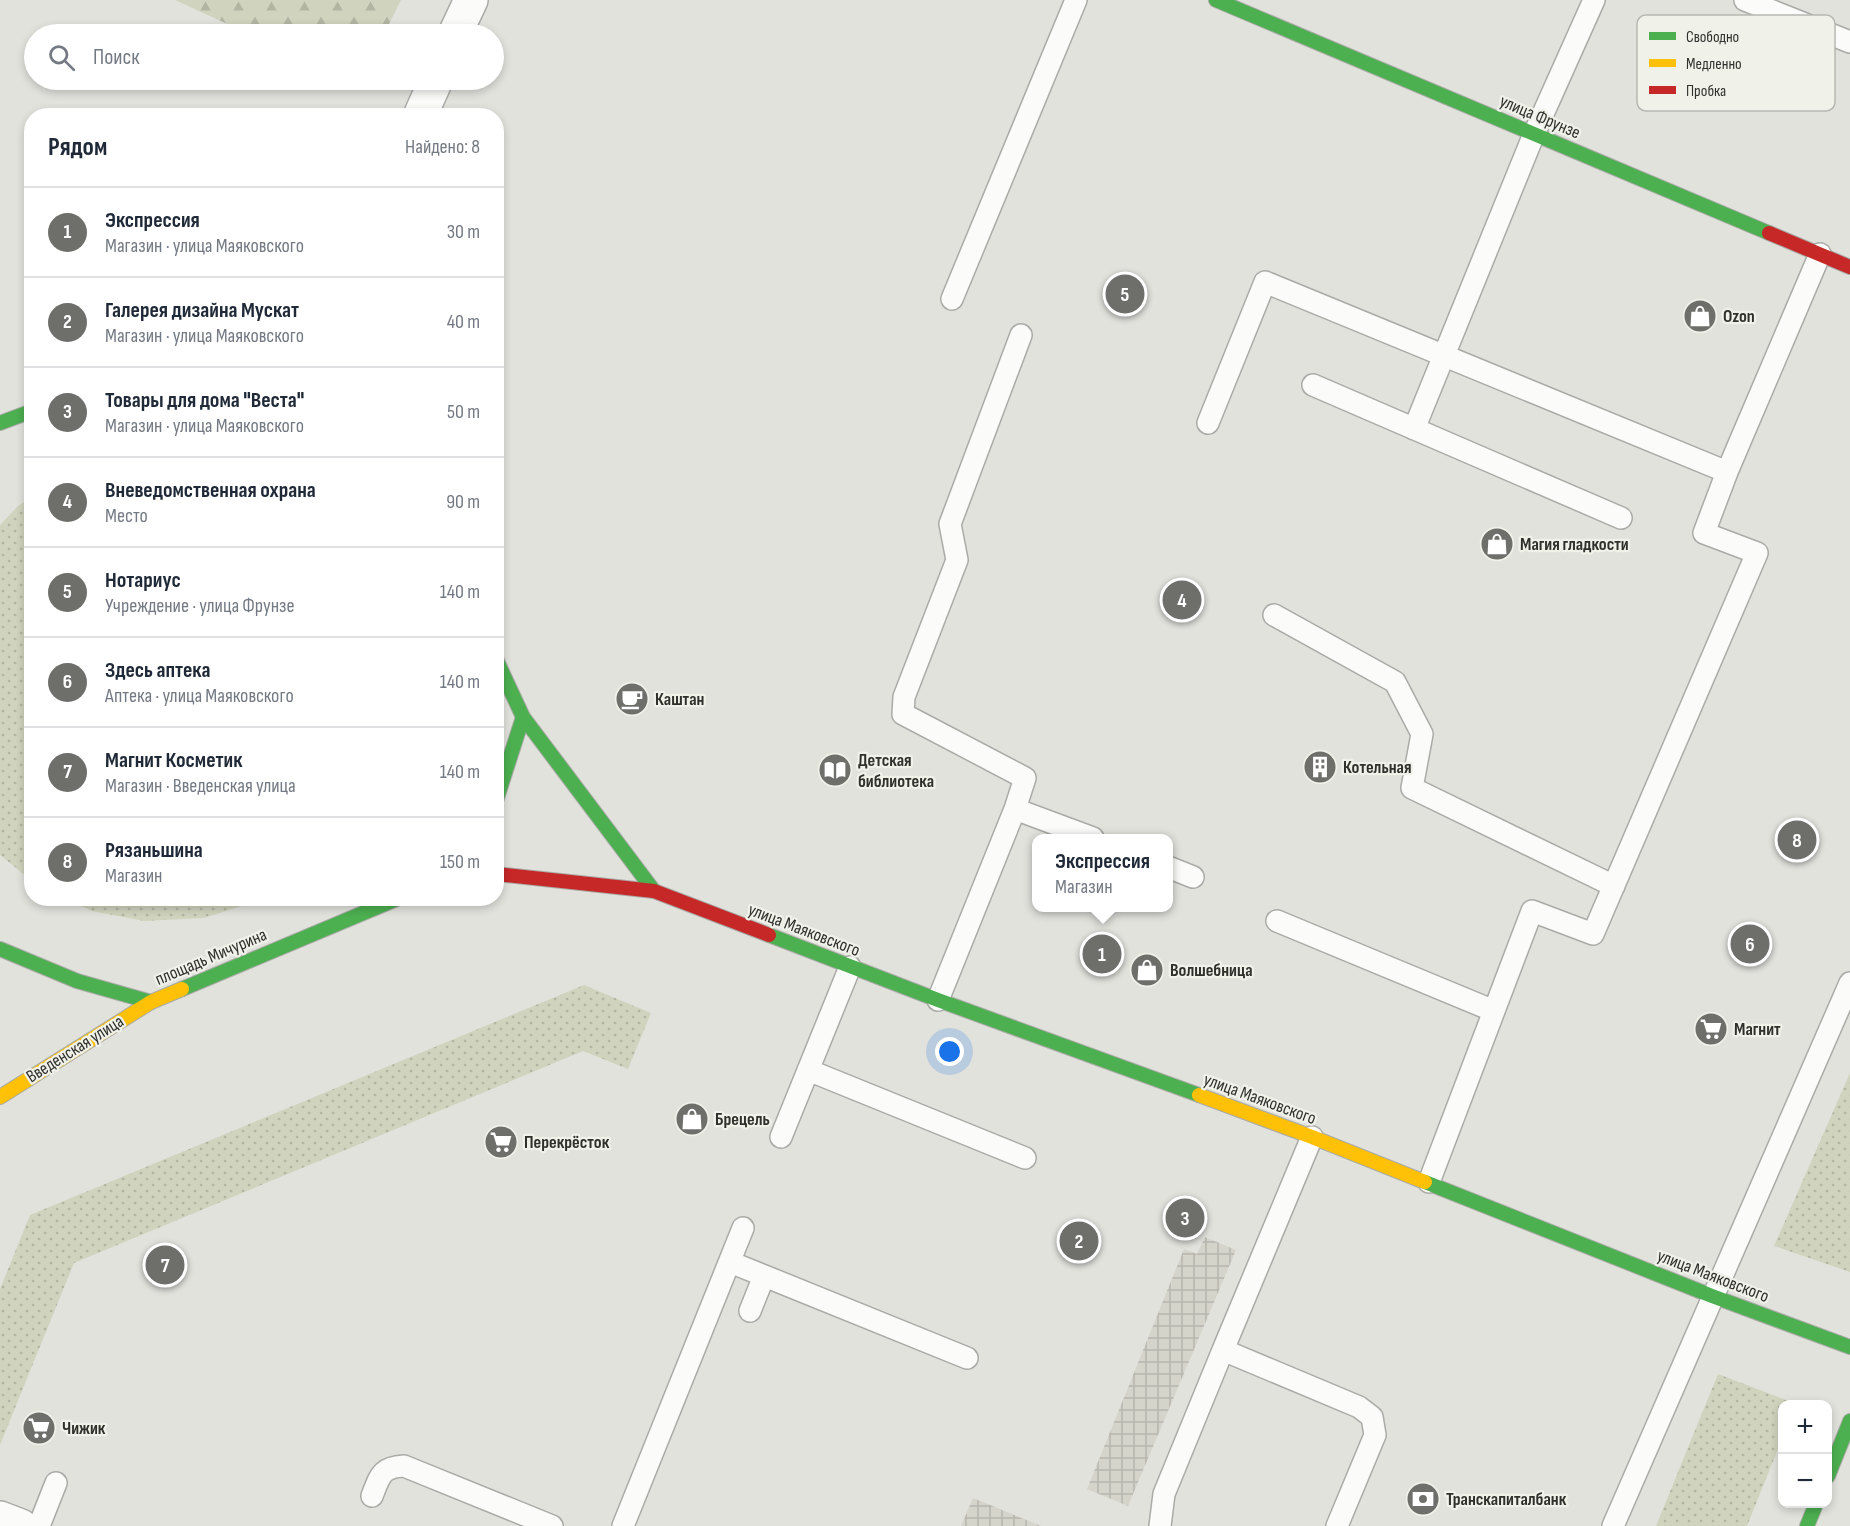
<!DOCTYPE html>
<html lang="ru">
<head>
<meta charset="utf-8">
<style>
	body { margin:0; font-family:"Sofia Sans Condensed",sans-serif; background:#f2f2f3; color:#1f2937 }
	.controls { position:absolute; right:18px; bottom:18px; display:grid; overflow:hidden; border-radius:12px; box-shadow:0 3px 9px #0003 }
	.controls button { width:54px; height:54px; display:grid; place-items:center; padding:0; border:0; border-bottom:2px solid #e0e1e3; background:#fff; color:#1f2937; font:30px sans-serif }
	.you { position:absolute; left:950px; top:1052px; width:21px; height:21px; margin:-15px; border:4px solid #fff; border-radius:50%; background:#1a73e8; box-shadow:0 0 0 9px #1a73e833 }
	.badge { display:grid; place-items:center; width:39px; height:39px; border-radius:50%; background:#6e6e6b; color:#fff; font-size:20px; font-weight:700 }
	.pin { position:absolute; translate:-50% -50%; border:3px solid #fff; box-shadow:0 2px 6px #0006 }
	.popup { position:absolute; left:1032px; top:834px; width:141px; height:78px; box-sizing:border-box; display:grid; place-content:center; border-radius:12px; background:#fff; filter:drop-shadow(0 2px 4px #0005); font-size:20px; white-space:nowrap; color:#747a83 }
	.popup b { font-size:22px; color:#1f2937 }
	.popup::after { content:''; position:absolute; left:50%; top:100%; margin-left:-12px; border:12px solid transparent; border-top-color:#fff }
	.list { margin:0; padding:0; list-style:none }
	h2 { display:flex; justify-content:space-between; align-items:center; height:78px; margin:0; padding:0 24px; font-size:26px }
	h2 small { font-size:20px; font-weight:400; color:#747a83 }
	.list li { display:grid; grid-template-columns:39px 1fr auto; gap:18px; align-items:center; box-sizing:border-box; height:90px; padding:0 24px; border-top:2px solid #e0e1e3 }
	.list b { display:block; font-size:22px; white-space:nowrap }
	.list p { margin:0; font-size:20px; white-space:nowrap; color:#747a83 }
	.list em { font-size:20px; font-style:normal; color:#747a83 }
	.icon { flex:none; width:33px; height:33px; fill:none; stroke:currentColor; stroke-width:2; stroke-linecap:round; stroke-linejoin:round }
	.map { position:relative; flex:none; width:1850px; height:1526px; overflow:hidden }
	.search { position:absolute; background:#fff; box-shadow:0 3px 9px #0003; left:24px; top:24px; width:480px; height:66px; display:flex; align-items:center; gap:15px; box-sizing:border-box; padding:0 21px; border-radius:33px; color:#747a83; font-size:22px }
	.panel { position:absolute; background:#fff; box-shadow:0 3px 9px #0003; left:24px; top:108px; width:480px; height:798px; border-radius:24px }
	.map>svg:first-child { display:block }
</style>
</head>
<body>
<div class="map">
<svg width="1850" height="1526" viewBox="0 0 1850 1526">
	<defs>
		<pattern id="industrial-grid" width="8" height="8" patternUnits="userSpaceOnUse" patternTransform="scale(1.5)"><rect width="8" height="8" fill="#d4d4ca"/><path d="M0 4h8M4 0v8" fill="none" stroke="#b6b6ae"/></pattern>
		<pattern id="grass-dots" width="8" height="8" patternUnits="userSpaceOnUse" patternTransform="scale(1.5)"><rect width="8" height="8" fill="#d0d3bd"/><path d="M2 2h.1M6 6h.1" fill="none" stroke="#b3b5a3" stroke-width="1.8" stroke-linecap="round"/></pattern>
		<pattern id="forest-firs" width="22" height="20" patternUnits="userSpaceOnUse" patternTransform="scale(1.5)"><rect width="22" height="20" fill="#d0d3bd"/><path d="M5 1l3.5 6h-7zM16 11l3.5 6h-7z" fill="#b3b5a3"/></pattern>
	</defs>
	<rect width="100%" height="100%" fill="#e2e2dd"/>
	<path fill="url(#industrial-grid)" d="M1205 1237 1236 1250 1128 1506 1087 1489 1184 1249 1197 1254Z
		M973 1498 1041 1526H961Z"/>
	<path fill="url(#grass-dots)" d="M31 498V880L0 855V525L18 506Z
		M66 899H264L204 918 144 921 92 911Z
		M584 985 651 1013 628 1069 583 1051 74 1263 0 1445V1289L30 1215Z
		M1850 1073V1272L1774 1246Z
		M1718 1374 1796 1404H1782V1439L1747 1526H1656Z"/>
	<path fill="url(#forest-firs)" d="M175 0H401L384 34H249Z"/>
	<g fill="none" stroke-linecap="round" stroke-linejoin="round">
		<g stroke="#aaaaa7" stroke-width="24">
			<path id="lane" d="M1745 0 1850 42
				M952 299 1076 0
				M1313 385 1621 518
				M1208 423 1265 282 1727 472
				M1414 429 1534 134 1594 0
				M1274 615 1395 682 1422 734 1412 788 1614 886
				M1015 809 1025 778 903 714 904 697 957 560 950 524 1021 335
				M1168 867 1193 877
				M1277 921 1494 1011
				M938 1000 1015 809 1093 838
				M808 1070 1025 1158
				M781 1137 850 967
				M1312 1137 1223 1350 1359 1407 1372 1417 1375 1435 1337 1526
				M1429 1182 1532 911 1593 934 1757 553 1704 533 1727 472 1820 254
				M730 1262 967 1358
				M750 1311 764 1276
				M372 1496C380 1476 381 1467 404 1466L552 1526
				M39 1526 56 1483
				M623 1526 743 1228
				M1160 1526 1164 1494 1223 1350
				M1613 1526 1850 983"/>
		</g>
		<g stroke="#aaaaa7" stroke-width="36">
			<path id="street" d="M455 34 471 0
				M420 116 436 80
				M0 1518 21 1526"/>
		</g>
		<g stroke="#aaaaa7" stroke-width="16">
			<path id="fast" d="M1216 0 1769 233
				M0 423 32 411
				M496 659 523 717 654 891
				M496 801 523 717
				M769 935 938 1000 1199 1095
				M0 949 77 981 151 1002
				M182 989 399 898
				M1425 1182 1712 1296 1850 1347
				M1828 1476 1850 1421
				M1807 1526 1816 1504"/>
		</g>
		<g stroke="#aaaaa7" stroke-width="16">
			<path id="slow" d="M1199 1095 1312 1137 1425 1182
				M0 1097 151 1002 182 989"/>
		</g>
		<g stroke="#aaaaa7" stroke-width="16">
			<path id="jam" d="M1769 233 1850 267
				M496 874 654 891 769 935"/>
		</g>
		<use href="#lane" stroke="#fbfbfa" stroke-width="21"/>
		<use href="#street" stroke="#fbfbfa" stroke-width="33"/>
		<use href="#fast" stroke="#4caf50" stroke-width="14"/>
		<use href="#slow" stroke="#ffc107" stroke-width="14"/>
		<use href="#jam" stroke="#c62828" stroke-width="14"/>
	</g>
	<defs>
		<g id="shop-disc" transform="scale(1.725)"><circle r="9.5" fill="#6e6e6b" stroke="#f0f2e9"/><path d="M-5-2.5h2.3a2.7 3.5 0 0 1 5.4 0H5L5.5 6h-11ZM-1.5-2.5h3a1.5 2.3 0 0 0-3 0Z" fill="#fff"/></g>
		<g id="cafe-disc" transform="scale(1.725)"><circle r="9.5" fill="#6e6e6b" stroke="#f0f2e9"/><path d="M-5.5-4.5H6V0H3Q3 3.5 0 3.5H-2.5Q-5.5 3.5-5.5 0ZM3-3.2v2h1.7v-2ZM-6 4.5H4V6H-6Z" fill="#fff"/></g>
		<g id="building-disc" transform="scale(1.725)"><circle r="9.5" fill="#6e6e6b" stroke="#f0f2e9"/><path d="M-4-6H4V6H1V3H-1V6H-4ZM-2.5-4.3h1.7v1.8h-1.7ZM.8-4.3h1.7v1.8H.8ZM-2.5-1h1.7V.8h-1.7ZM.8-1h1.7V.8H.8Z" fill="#fff"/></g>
		<g id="library-disc" transform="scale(1.725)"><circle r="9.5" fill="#6e6e6b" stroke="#f0f2e9"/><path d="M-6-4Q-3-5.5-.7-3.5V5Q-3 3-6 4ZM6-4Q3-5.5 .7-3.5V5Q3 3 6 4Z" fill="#fff"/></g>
		<g id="supermarket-disc" transform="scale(1.725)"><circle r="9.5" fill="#6e6e6b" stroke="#f0f2e9"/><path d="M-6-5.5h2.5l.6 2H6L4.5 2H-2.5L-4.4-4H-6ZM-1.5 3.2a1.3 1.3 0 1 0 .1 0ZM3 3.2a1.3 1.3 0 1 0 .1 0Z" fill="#fff"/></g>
		<g id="bank-disc" transform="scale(1.725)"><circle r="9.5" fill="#6e6e6b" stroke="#f0f2e9"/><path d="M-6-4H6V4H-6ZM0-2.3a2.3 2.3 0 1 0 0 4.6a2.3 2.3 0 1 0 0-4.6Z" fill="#fff"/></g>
	</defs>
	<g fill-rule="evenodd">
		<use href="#shop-disc" x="1700" y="316"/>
		<use href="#shop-disc" x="1497" y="544"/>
		<use href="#cafe-disc" x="632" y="699"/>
		<use href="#building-disc" x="1320" y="767"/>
		<use href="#library-disc" x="835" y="770"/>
		<use href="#shop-disc" x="1147" y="970"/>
		<use href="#supermarket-disc" x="1711" y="1029"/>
		<use href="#shop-disc" x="692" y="1119"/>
		<use href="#supermarket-disc" x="501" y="1142"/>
		<use href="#supermarket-disc" x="39" y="1428"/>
		<use href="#bank-disc" x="1423" y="1499"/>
	</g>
	<g text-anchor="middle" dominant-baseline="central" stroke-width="4.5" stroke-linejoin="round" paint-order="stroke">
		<g font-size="18" fill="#30302d" stroke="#f0f2e9">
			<text transform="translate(1540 117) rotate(23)">улица Фрунзе</text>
			<text transform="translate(804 930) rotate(21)">улица Маяковского</text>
			<text transform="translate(211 957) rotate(-23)">площадь Мичурина</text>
			<text transform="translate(75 1049) rotate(-32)">Введенская улица</text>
			<text transform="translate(1260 1099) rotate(20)">улица Маяковского</text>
			<text transform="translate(1713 1276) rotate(21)">улица Маяковского</text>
		</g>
		<g font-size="18" font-weight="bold" fill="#30302d" stroke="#f0f2e9" text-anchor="start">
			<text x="1723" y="316">Ozon</text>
			<text x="1520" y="544">Магия гладкости</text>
			<text x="655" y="699">Каштан</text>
			<text x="858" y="760">Детская<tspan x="858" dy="21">библиотека</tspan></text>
			<text x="1343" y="767">Котельная</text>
			<text x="1170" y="970">Волшебница</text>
			<text x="1734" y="1029">Магнит</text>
			<text x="715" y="1119">Брецель</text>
			<text x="524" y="1142">Перекрёсток</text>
			<text x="62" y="1428">Чижик</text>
			<text x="1446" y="1499">Транскапиталбанк</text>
		</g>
	</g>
	<rect x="1637" y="15" width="198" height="96" rx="9" fill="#f0f2e9" stroke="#b6b8b1" stroke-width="1.5"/>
	<rect x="1649" y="32" width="27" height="8" fill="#4caf50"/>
	<rect x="1649" y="59" width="27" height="8" fill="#ffc107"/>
	<rect x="1649" y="86" width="27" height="8" fill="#c62828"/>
	<g font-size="16" fill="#30302d">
		<text x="1686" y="42">Свободно</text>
		<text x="1686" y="69">Медленно</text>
		<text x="1686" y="96">Пробка</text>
	</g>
</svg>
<div class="controls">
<button>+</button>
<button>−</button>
</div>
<div class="you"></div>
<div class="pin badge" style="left:1102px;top:954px">1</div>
<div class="popup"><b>Экспрессия</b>Магазин</div>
<div class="pin badge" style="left:1079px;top:1241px">2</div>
<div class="pin badge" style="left:1185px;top:1218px">3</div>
<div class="pin badge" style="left:1182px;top:600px">4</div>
<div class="pin badge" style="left:1125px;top:294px">5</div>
<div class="pin badge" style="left:1750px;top:944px">6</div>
<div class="pin badge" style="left:165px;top:1265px">7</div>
<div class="pin badge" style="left:1797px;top:840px">8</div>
<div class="search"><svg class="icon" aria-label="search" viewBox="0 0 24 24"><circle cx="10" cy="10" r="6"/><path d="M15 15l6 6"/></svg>Поиск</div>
<section class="panel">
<h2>Рядом<small>Найдено: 8</small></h2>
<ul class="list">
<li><span class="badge">1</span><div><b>Экспрессия</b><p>Магазин · улица Маяковского</p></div><em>30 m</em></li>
<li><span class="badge">2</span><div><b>Галерея дизайна Мускат</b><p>Магазин · улица Маяковского</p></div><em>40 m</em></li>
<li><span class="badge">3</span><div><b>Товары для дома &quot;Веста&quot;</b><p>Магазин · улица Маяковского</p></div><em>50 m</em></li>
<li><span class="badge">4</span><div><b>Вневедомственная охрана</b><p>Место</p></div><em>90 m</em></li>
<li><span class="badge">5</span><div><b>Нотариус</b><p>Учреждение · улица Фрунзе</p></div><em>140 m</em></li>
<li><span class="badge">6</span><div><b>Здесь аптека</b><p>Аптека · улица Маяковского</p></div><em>140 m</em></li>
<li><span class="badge">7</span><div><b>Магнит Косметик</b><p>Магазин · Введенская улица</p></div><em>140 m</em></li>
<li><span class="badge">8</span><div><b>Рязаньшина</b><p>Магазин</p></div><em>150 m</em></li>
</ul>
</section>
</div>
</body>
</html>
